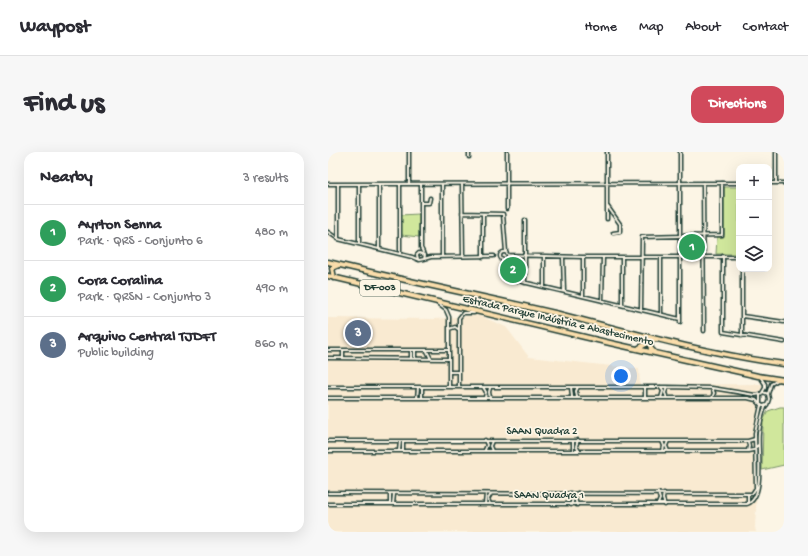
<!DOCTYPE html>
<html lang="en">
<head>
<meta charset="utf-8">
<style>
	body { margin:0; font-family:"Gochi Hand",sans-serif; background:#f7f7f7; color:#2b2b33 }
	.controls { position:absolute; right:12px; top:12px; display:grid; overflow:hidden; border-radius:8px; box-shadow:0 4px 16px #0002 }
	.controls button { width:36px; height:36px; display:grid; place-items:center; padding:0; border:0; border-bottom:1px solid #e1e1e2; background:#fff; color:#2b2b33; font:20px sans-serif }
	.you { position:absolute; left:293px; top:224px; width:14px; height:14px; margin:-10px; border:3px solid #fff; border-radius:50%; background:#1a73e8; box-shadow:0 0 0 6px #1a73e833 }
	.badge { display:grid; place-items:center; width:26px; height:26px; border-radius:50%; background:#d1495b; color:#fff; font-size:13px; font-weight:700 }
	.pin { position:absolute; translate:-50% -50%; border:2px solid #fff; box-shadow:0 1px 4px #0006 }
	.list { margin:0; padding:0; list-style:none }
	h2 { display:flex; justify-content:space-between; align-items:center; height:52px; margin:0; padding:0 16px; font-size:17px }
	h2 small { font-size:13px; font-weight:400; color:#7c7c81 }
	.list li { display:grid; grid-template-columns:26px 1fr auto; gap:12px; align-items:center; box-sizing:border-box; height:56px; padding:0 16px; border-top:1px solid #e1e1e2 }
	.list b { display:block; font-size:15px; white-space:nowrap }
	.list p { margin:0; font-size:13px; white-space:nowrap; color:#7c7c81 }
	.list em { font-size:13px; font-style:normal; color:#7c7c81 }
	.icon { flex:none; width:22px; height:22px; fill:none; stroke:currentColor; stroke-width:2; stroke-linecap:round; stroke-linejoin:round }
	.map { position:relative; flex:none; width:456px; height:380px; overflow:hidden; border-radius:12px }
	header { display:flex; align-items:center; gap:24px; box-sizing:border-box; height:56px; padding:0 20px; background:#fff; border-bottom:1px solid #e1e1e2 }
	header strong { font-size:19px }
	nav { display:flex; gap:22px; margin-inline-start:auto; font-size:14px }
	.intro { display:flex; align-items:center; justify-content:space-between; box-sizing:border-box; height:96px; padding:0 24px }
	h1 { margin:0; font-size:28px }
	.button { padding:10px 18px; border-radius:12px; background:#d1495b; color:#fff; font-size:14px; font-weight:700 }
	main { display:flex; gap:24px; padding:0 24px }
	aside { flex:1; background:#fff; border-radius:12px; box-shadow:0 4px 16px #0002 }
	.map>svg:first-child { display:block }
</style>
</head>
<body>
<header>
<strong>Waypost</strong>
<nav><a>Home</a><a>Map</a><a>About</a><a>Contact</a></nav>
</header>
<div class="intro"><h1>Find us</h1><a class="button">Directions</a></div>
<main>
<aside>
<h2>Nearby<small>3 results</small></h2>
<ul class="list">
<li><span class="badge" style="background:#2e9e5b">1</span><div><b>Ayrton Senna</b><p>Park · QRS - Conjunto 6</p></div><em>480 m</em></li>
<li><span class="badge" style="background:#2e9e5b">2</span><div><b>Cora Coralina</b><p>Park · QRSN - Conjunto 3</p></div><em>490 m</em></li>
<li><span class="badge" style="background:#5c6f8a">3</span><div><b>Arquivo Central TJDFT</b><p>Public building</p></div><em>860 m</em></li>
</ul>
</aside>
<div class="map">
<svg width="456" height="380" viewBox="0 0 456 380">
	<rect width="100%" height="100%" fill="#fcf5e5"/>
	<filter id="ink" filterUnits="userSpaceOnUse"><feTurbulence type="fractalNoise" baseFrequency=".025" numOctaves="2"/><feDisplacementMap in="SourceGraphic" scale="8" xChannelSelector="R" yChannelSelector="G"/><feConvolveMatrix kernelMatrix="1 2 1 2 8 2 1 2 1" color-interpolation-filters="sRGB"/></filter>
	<g filter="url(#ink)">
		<path fill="#f9ead1" d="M150 163 178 175 201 205 311 217 312 233 435 232 427 375 428 380H0V166L107 167Z"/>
		<path fill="#d0e79c" stroke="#789268" d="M396 35H411V102H388L389 85H396Z
			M91 62V85L73 83 72 63Z
			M373 86V102L355 103 354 87Z
			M187 106H195L193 111 194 129 183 127 178 122C176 113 178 109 187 106Z
			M452 255H456V313L434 318 435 269 440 259Z"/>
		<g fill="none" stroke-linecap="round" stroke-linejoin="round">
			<g stroke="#1f3d34" stroke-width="5">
				<path id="minor" d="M81 0V32
					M141 0V5
					M179 0V57
					M279 0V67
					M352 0V170
					M448 0V31
					M375 31 376 179
					M441 31H456
					M0 32 411 31
					M10 32V87
					M31 32V92
					M93 32V96L95 100
					M114 32V105
					M134 32 135 104
					M93 51H101L102 46
					M280 55 292 72V80L285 81
					M134 61 175 62 178 100
					M197 68V131
					M0 80 10 87 84 105 91 108 96 107 97 103 91 101 89 103 90 107
					M51 97V32
					M172 104a4 4 0 1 1 8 0a4 4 0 1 1-8 0Z
					M72 102V32
					M180 103 255 105H411
					M395 104V180L456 190
					M155 105V62
					M235 105 236 139
					M255 105V144
					M294 105V153
					M96 107 103 105 166 104
					M174 108 177 123 182 127 352 167
					M216 135V105
					M274 149 275 105
					M109 151 118 158 121 165V235
					M313 158 314 85 394 83V31
					M333 162V105
					M414 164 456 170
					M121 177 127 175 130 177
					M414 184V117
					M0 198H121
					M15 198V206
					M87 198V206
					M99 199 103 207
					M0 206 121 207
					M83 206V198
					M122 220H130
					M433 226 437 232V236L432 244V252L435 254 439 253 441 247 440 242 435 240
					M0 235H339L384 236 427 243 433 242
					M94 235V246
					M131 235V166L135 161H146
					M155 235 158 240 157 246
					M243 235 244 245
					M332 235 335 239 333 246
					M162 236 161 240 162 246
					M384 236 386 241 384 246
					M440 242 443 232 450 228
					M249 245 248 239 250 235
					M0 246H420L428 248 432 252
					M89 246 90 235
					M317 246V235
					M339 246 337 241 339 235
					M250 288 248 294 251 299
					M0 289H420L427 287
					M164 289 162 294 164 299
					M245 289V298
					M334 289 336 294 335 299
					M340 289 338 294 340 299
					M157 298 159 293 157 288
					M0 299H420L425 298 430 293
					M71 299 72 289
					M75 299V289
					M420 299 421 294 420 289
					M0 341 424 342 428 336 427 281 433 253
					M242 341 245 347 243 353
					M330 341 332 347 330 352
					M336 341 335 347 337 353
					M62 342V352
					M420 342V351
					M0 352H419C438 345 429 298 431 281 432 272 434 262 438 253
					M65 352 66 342
					M157 352 158 342
					M162 352 160 347 163 342
					M249 353 247 346 250 341"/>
			</g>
			<g stroke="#1f3d34" stroke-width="7">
				<path id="trunk" d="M0 110C77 129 154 144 231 162 305 181 380 202 456 212
					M0 124 282 191 430 224 456 228
					M6 126 4 116 11 113
					M311 196 318 192V187L314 184
					M326 200 323 197 322 192 324 188 329 187"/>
			</g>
			<use href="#minor" stroke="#fcf5e5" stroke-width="2"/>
			<use href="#trunk" stroke="#faddab" stroke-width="4"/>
		</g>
	</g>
	<g text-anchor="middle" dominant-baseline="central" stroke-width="3.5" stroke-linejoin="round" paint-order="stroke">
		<rect fill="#fcf5e5" stroke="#617469" stroke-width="1" x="32" y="128" width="40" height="16" rx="3"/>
		<g font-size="10" font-weight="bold" fill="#1f3d34">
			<text x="52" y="136">DF-003</text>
		</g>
		<g font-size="11" fill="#1f3d34" stroke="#fcf5e5">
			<text transform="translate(230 169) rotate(13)">Estrada Parque Indústria e Abastecimento</text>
			<text x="214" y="280">SAAN Quadra 2</text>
			<text x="221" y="344">SAAN Quadra 1</text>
		</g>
	</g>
</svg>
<div class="controls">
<button>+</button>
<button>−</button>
<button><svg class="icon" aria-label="layers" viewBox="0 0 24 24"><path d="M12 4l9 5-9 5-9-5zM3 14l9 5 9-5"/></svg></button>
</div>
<div class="you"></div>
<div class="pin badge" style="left:364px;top:95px;background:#2e9e5b">1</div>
<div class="pin badge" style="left:185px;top:118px;background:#2e9e5b">2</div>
<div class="pin badge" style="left:30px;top:181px;background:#5c6f8a">3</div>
</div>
</main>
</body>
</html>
